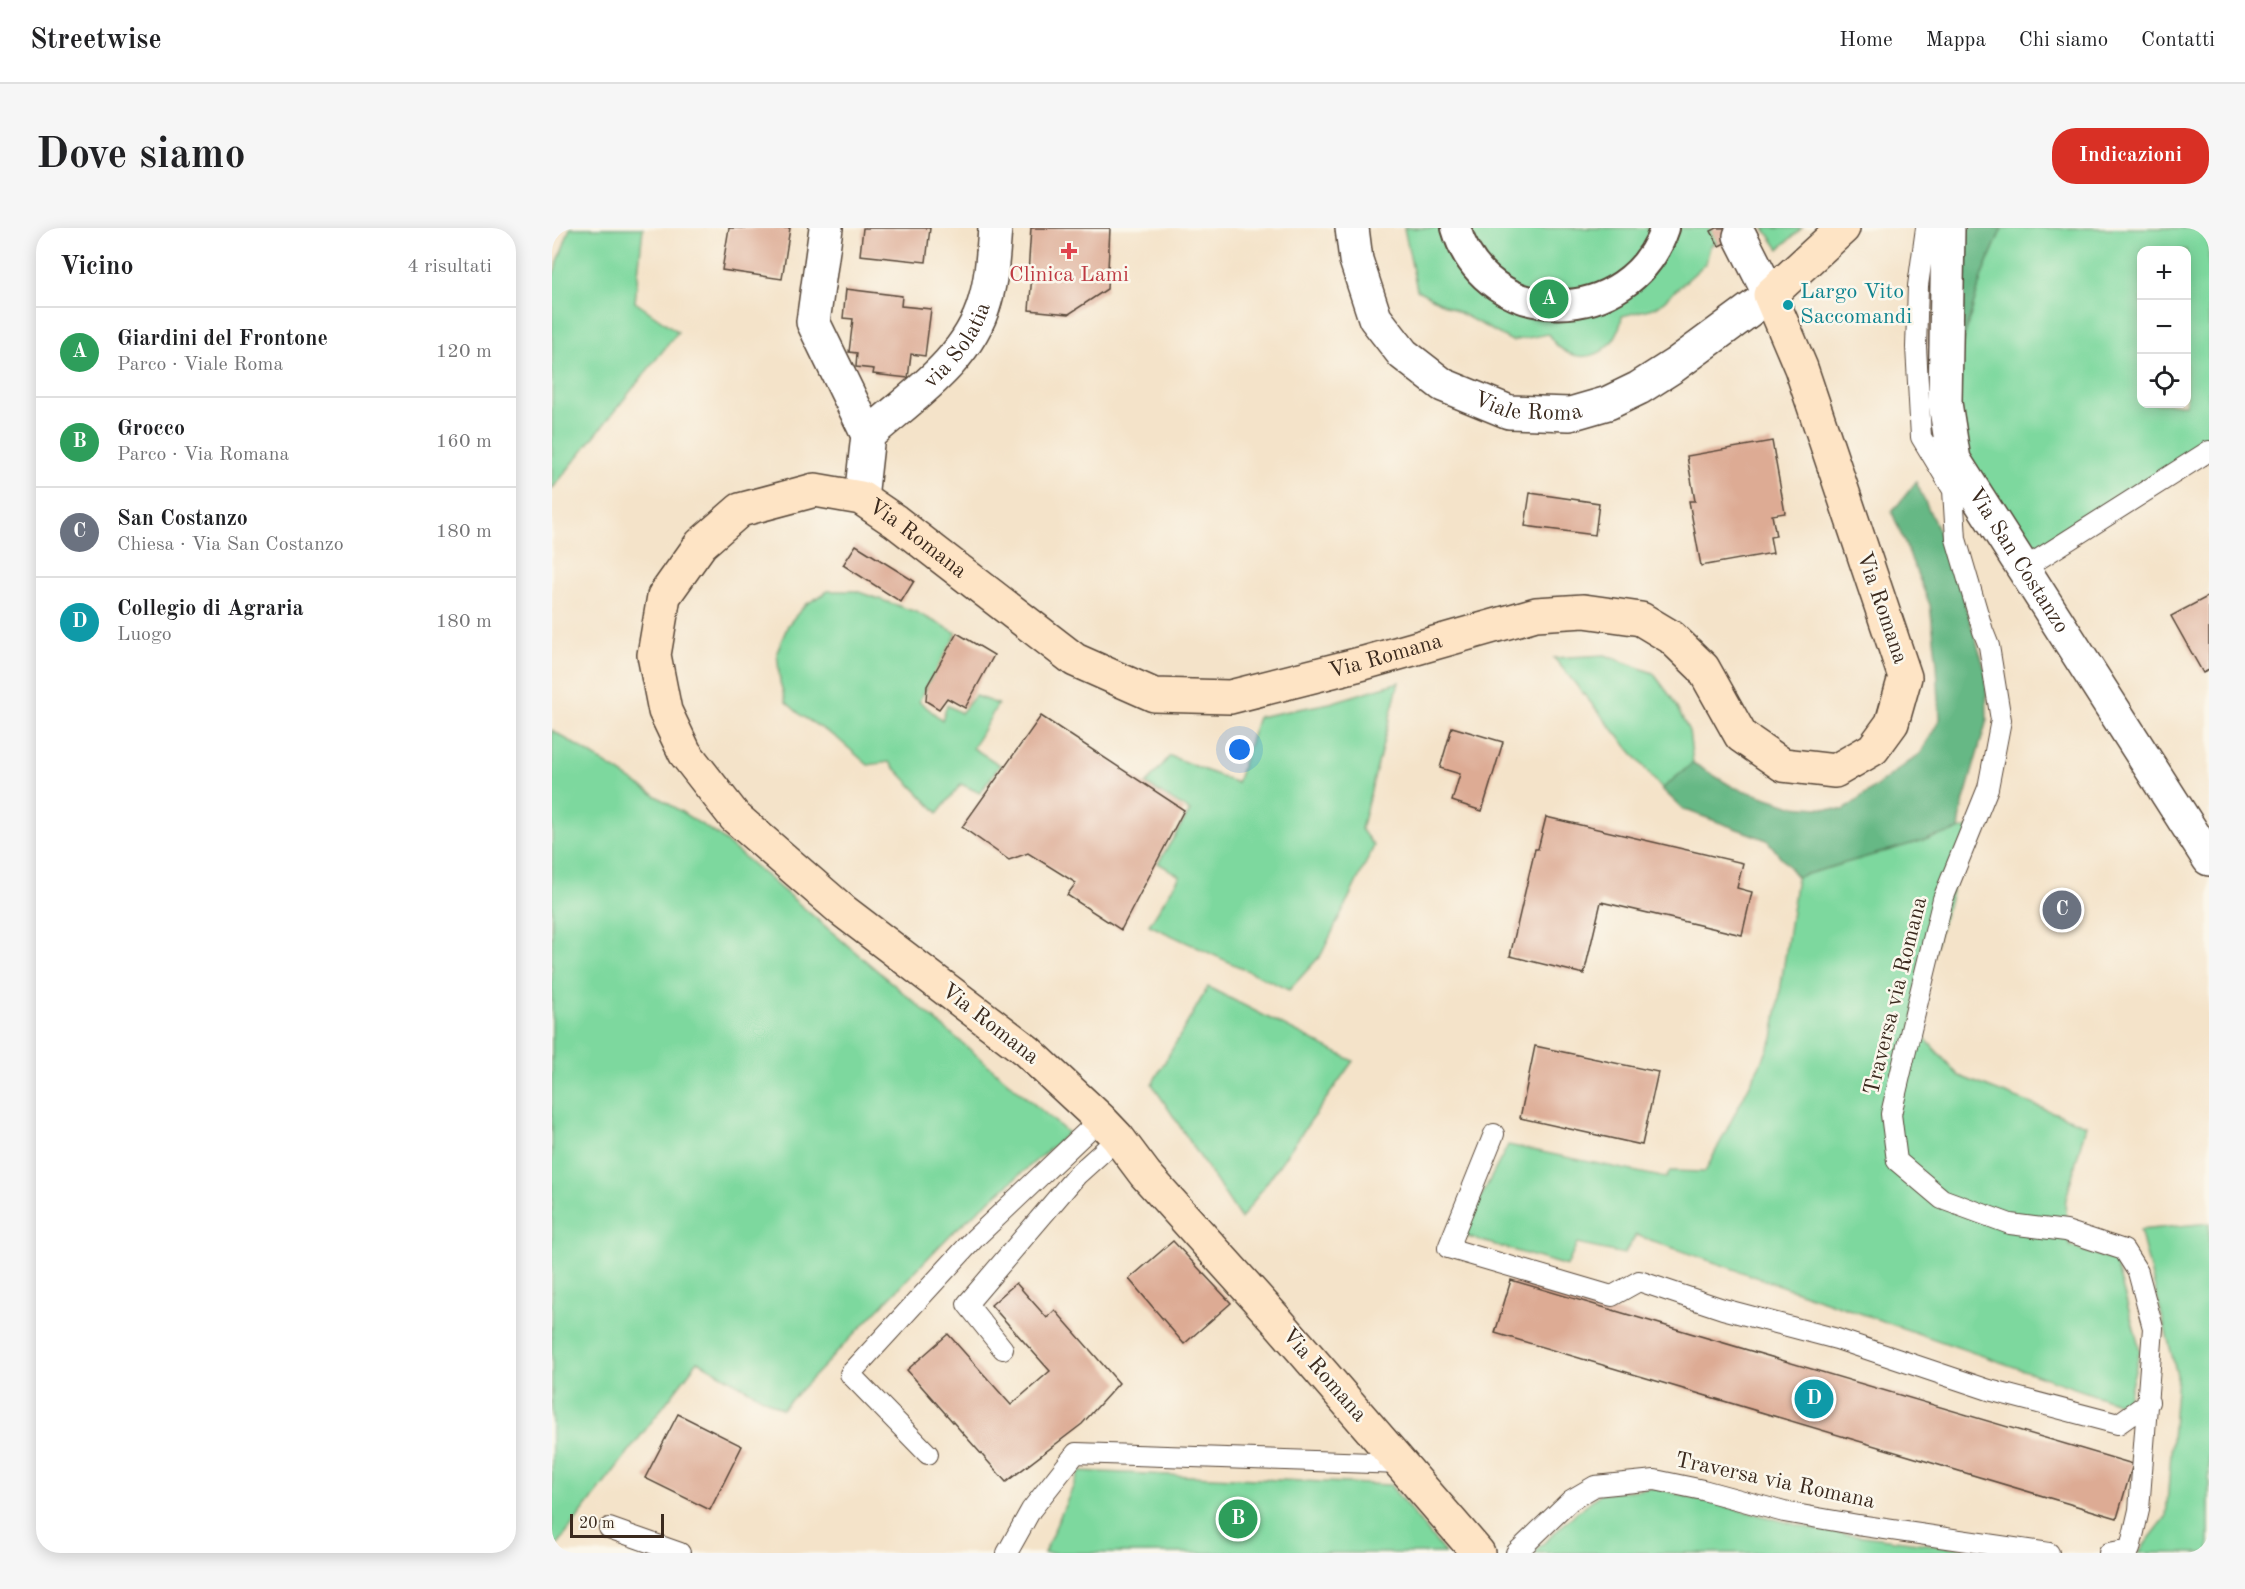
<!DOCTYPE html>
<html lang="it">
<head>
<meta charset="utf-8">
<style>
	body { margin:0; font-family:"Old Standard TT",serif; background:#f6f6f6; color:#202124 }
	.controls { position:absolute; right:18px; top:18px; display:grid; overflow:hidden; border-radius:12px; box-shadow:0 3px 15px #0003 }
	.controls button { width:54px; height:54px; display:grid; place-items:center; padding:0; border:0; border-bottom:2px solid #e0e0e0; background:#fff; color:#202124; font:30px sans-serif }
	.scale { position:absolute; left:18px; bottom:15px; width:94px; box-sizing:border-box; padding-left:6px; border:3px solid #3b2a1e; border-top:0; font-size:16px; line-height:21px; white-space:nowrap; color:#3b2a1e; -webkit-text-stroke:4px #fbf7ec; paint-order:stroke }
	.you { position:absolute; left:688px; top:522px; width:21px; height:21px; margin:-15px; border:4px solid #fff; border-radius:50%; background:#1a73e8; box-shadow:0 0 0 9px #1a73e833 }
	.badge { display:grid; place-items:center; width:39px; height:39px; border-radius:50%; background:#d93025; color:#fff; font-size:20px; font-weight:700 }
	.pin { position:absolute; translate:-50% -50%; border:3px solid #fff; box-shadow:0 2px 6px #0006 }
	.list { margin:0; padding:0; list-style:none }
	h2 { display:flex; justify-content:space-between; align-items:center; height:78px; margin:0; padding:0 24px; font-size:26px }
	h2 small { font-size:20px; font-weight:400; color:#757577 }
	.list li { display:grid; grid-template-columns:39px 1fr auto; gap:18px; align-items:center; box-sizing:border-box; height:90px; padding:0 24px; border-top:2px solid #e0e0e0 }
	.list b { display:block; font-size:22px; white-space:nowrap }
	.list p { margin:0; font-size:20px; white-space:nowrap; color:#757577 }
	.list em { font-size:20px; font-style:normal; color:#757577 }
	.icon { flex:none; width:33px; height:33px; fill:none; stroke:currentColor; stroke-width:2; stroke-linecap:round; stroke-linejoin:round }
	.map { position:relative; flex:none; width:1657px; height:1325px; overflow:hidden; border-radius:24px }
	header { display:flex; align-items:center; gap:36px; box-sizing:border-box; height:84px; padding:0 30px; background:#fff; border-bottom:2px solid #e0e0e0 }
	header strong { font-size:28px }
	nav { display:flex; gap:33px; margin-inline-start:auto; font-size:21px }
	.intro { display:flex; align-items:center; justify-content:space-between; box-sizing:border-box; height:144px; padding:0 36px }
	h1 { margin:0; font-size:42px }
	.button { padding:15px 27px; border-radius:24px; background:#d93025; color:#fff; font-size:21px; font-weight:700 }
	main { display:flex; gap:36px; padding:0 36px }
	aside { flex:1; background:#fff; border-radius:24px; box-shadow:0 3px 15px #0003 }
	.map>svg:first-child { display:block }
</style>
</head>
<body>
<header>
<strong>Streetwise</strong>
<nav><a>Home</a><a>Mappa</a><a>Chi siamo</a><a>Contatti</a></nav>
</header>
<div class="intro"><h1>Dove siamo</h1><a class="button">Indicazioni</a></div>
<main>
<aside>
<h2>Vicino<small>4 risultati</small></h2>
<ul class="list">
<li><span class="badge" style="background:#2e9e5b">A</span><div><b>Giardini del Frontone</b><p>Parco · Viale Roma</p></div><em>120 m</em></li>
<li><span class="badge" style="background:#2e9e5b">B</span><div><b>Grocco</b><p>Parco · Via Romana</p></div><em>160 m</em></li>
<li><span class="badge" style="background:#6b7280">C</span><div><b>San Costanzo</b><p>Chiesa · Via San Costanzo</p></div><em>180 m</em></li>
<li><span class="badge" style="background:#0f9aa8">D</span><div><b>Collegio di Agraria</b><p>Luogo</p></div><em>180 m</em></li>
</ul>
</aside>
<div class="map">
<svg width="1657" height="1325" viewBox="0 0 1657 1325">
	<rect width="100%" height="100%" fill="#fbf7ec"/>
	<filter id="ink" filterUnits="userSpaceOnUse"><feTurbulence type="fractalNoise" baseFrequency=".0167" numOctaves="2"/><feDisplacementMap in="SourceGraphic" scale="12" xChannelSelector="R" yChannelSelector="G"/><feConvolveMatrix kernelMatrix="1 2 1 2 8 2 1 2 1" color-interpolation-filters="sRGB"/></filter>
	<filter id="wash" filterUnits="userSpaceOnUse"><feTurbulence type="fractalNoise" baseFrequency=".008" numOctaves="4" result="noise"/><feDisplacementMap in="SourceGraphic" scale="24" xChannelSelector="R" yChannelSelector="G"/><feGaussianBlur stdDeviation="1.35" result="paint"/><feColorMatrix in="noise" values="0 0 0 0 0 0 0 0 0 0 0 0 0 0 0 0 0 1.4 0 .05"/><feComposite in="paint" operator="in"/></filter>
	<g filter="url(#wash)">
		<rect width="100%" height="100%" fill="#f4e3c9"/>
		<path fill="#7dd89e" stroke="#5c815e" stroke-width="1.5" fill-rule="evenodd" d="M18 0H91L83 74 126 104 0 261V50Z
			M852 0H1158L1165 14 1158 18 1154 35 1105 79 1070 88C1065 131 1019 144 996 106L960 113 865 62Z
			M1212 0H1250L1227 21Z
			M1450 0H1657V223L1471 341 1393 175 1430 47ZM1590 22H1634V176H1590Z
			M276 363H304L364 384 405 405 367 473 390 492 395 477 409 485 423 468 446 476 421 520 448 537 428 565 409 556 386 585 337 534 316 537 284 509 251 489 234 474 228 454 225 424 236 397 253 377Z
			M1053 427 1101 445 1119 469 1137 503 1141 535 1110 561 1002 430Z
			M847 454 809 601 822 618 769 727 737 762 597 697 628 648 606 635 638 583 594 556 618 528 685 555 706 489 778 475Z
			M0 502 166 607 516 905 401 1004 230 1181 146 1133 0 1324Z
			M1420 598 1360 796 1407 848 1534 897 1513 975 1518 1018 1563 1033 1588 1122 1574 1178 1084 1007 1072 1026 1025 1016 1015 1038 909 1007 956 917 1114 950 1118 943 1153 944 1221 811 1245 649Z
			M656 759 801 833 689 991 600 856Z
			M1657 995V1325H1586L1614 1289 1625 1147 1588 1002Z
			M528 1243 838 1257 893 1325H492Z
			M1102 1260 1265 1302 1445 1325H981L1025 1284 1048 1266Z"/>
		<path fill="#66b885" stroke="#507152" stroke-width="1.5" d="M1396 0H1450L1430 47 1393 175Z
			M1364 254 1399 330 1434 445 1435 492 1410 579 1407 602 1245 649 1215 612 1131 581 1110 561 1141 535 1181 559 1240 578 1292 582 1369 525 1388 491 1385 436 1378 377 1340 284Z"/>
		<g id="blocks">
			<path fill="#ddab94" d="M177 0H238L230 51 170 42Z
				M311 0H378L374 34 308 27Z
				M479 0H558L555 61 517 86 477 82 480 47 476 46Z
				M1165 0H1204L1167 18 1159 3Z
				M294 61 350 68 349 78 379 81 373 128 359 126 356 150 321 146 322 141 304 139 305 125 297 124 301 91 291 90Z
				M1220 213 1233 285 1220 287 1224 308 1218 309 1221 325 1149 338 1137 273H1143L1135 228Z
				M978 265 1047 275 1043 307 973 298Z
				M304 317 362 353 349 374 291 337Z
				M1657 368V442L1651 445 1619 388Z
				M405 405 442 427 413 480 395 470 387 481 374 473 375 458Z
				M489 488 632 582 569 702 515 667 524 655 476 625 457 632 410 599Z
				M900 499 951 514 930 583 900 573 908 546 888 540Z
				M994 589 1191 635 1185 660 1200 664 1190 707 1049 674 1032 746 958 728 983 621H986Z
				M983 818 1106 844 1090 917 968 890Z
				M621 1013 679 1075 632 1116 577 1051Z
				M959 1052 1581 1236 1565 1290 943 1105Z
				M464 1055 495 1090 503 1082 567 1155 530 1196 454 1254 355 1142 396 1106 459 1177 498 1143 439 1077Z
				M126 1186 190 1218 158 1282 93 1250Z"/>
		</g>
	</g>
	<g filter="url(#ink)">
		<use href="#blocks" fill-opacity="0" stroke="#574638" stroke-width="1.5"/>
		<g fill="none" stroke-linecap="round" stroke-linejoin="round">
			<g stroke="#574638" stroke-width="22">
				<path id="service" d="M1374 0 1366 58 1364 119 1369 209 1401 262
					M1402 235 1401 262 1404 311 1431 403 1437 418 1449 492 1436 560 1391 671 1356 814 1339 886 1345 933 1390 971 1458 996 1514 1003 1572 1022 1586 1044 1601 1100 1587 1282 1578 1321 1557 1325
					M1471 341 1657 223
					M942 906 896 1020 1060 1068 1087 1053 1171 1081 1285 1111 1437 1162 1566 1196 1597 1174
					M451 1121 415 1076 525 947 566 910
					M376 1226 298 1146 422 1011 548 891
					M57 1300 128 1325
					M455 1325 479 1282 524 1225 849 1236
					M964 1325 1019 1272 1043 1258 1103 1252 1151 1262 1232 1284 1306 1297 1497 1325"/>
			</g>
			<g stroke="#574638" stroke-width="32">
				<path id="pedestrian" d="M904 0C934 103 1079 101 1113 0"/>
			</g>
			<g stroke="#574638" stroke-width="36">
				<g id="minor">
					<path d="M274 0 261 94 316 207 309 270"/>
					<path id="s1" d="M1396 0 1393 175 1402 232 1657 631"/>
					<path d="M1188 8 1218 67"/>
					<path id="s2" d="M316 207C359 169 417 132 433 73 440 49 441 25 443 0"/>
				</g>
			</g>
			<g stroke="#574638" stroke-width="36">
				<g id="tertiary">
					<path id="s3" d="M800 0 804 32 823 90 851 126 891 157 957 184 1018 186 1056 175 1087 160 1123 137 1218 67"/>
				</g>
			</g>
			<g stroke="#574638" stroke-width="36">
				<g id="secondary">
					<path id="s4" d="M926 1325 727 1095 593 946 566 910 548 891 475 823 290 682 183 589 133 525 113 483 102 427 112 368 149 316 188 282 263 262 309 270 343 293 523 432 602 467 678 469 812 435 984 386 1032 383 1089 391 1119 409 1151 440 1189 508 1231 537 1283 543 1321 521 1340 495 1353 449 1249 140 1218 67 1291 0"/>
				</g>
			</g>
			<use href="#service" stroke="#fff" stroke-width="20"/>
			<use href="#pedestrian" stroke="#fff" stroke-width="28"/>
			<use href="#minor" stroke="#fff" stroke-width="33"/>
			<use href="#tertiary" stroke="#fff" stroke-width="33"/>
			<use href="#secondary" stroke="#fee4c5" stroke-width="33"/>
		</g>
	</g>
	<path fill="#e0444e" stroke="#fbf7ec" stroke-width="2" d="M514 14h6v6h6v6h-6v6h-6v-6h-6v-6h6z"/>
	<circle fill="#0f9aa8" stroke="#fbf7ec" stroke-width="2" cx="1236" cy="77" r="6"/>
	<g text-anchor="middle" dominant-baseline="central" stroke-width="5" stroke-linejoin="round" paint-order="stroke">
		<g font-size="22" fill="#be3a42" stroke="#fbf7ec">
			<text x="517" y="47">Clinica Lami</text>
		</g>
		<g font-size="22" fill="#0d838f" stroke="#fbf7ec" text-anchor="start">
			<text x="1248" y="64">Largo Vito<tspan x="1248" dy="25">Saccomandi</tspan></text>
		</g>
		<g font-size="22" fill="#3b2a1e" stroke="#fbf7ec">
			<text stroke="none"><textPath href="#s2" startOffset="128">via Solatia</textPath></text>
			<text stroke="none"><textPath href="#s3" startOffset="279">Viale Roma</textPath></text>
			<text stroke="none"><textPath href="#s4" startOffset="1604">Via Romana</textPath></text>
			<text stroke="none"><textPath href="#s1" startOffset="352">Via San Costanzo</textPath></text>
			<text transform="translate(1330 380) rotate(71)">Via Romana</text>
			<text stroke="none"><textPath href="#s4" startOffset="2126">Via Romana</textPath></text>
			<text transform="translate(1344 768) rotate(-76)">Traversa via Romana</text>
			<text transform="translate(438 796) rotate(38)">Via Romana</text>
			<text transform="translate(772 1147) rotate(49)">Via Romana</text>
			<text transform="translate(1223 1253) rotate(12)">Traversa via Romana</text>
		</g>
	</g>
</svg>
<div class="controls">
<button>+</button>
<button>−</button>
<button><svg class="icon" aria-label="locate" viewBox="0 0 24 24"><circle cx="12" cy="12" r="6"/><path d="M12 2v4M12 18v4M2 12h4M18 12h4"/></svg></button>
</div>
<div class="scale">20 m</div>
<div class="you"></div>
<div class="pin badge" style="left:997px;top:71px;background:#2e9e5b">A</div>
<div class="pin badge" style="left:686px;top:1291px;background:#2e9e5b">B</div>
<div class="pin badge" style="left:1510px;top:682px;background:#6b7280">C</div>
<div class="pin badge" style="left:1262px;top:1171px;background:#0f9aa8">D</div>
</div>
</main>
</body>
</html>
